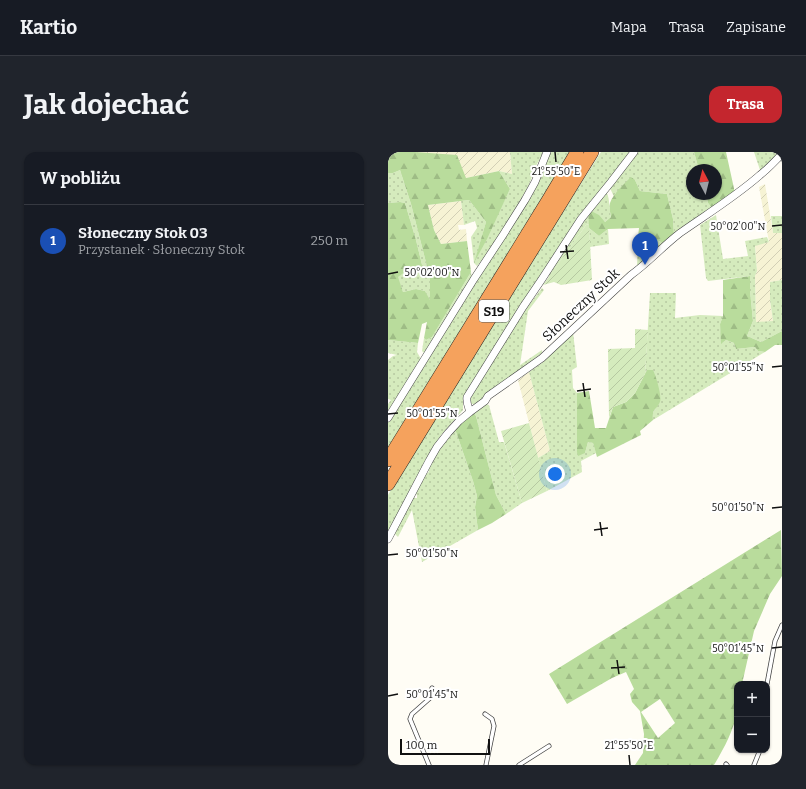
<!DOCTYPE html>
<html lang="pl">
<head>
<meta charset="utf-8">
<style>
	body { margin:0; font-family:Bitter,serif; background:#20242c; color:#f1f3f6 }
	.controls { position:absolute; right:12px; bottom:12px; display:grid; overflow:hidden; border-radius:8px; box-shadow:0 1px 3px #0004 }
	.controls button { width:36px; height:36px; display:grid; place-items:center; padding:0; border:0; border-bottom:1px solid #363941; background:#171b24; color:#f1f3f6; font:20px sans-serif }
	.compass { position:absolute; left:298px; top:12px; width:36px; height:36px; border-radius:50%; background:#171b24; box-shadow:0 1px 3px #0004; rotate:353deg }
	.scale { position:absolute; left:12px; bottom:10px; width:90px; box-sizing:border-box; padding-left:4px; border:2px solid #111; border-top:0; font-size:11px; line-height:14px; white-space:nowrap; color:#111; -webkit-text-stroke:3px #fff; paint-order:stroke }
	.you { position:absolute; left:167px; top:322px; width:14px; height:14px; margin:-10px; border:3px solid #fff; border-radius:50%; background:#1a73e8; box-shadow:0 0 0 6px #1a73e833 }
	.badge { display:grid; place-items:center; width:26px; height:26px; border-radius:50%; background:#c4262e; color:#fff; font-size:13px; font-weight:700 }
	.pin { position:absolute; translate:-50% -33px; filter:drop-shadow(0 1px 2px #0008) }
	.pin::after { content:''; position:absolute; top:21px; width:14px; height:12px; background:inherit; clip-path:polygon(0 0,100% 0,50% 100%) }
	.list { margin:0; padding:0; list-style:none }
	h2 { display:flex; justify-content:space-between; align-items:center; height:52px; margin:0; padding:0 16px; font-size:17px }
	h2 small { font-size:13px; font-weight:400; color:#9ea1a6 }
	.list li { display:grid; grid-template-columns:26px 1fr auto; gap:12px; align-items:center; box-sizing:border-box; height:72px; padding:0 16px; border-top:1px solid #363941 }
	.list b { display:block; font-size:15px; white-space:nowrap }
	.list p { margin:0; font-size:13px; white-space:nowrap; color:#9ea1a6 }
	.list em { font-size:13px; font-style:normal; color:#9ea1a6 }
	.map { position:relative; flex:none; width:394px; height:613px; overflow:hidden; border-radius:12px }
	header { display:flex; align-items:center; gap:24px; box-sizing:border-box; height:56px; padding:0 20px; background:#171b24; border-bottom:1px solid #363941 }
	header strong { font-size:19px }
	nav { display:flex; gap:22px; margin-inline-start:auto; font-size:14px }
	.intro { display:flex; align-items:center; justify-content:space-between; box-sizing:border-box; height:96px; padding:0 24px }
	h1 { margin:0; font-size:28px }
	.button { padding:10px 18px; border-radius:12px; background:#c4262e; color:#fff; font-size:14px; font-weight:700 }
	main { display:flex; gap:24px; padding:0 24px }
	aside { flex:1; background:#171b24; border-radius:12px; box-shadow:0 1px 3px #0004 }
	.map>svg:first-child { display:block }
</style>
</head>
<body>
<header>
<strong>Kartio</strong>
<nav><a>Mapa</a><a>Trasa</a><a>Zapisane</a></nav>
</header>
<div class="intro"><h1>Jak dojechać</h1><a class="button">Trasa</a></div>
<main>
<aside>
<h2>W pobliżu<small></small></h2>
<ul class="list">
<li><span class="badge" style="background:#1a4fb4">1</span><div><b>Słoneczny Stok 03</b><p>Przystanek · Słoneczny Stok</p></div><em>250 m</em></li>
</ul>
</aside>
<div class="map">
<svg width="394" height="613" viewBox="0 0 394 613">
	<defs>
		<pattern id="farmland-furrows" width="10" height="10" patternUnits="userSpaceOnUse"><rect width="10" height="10" fill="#f6f3d4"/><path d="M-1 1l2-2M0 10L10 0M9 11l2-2" fill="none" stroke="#d2cfb5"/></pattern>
		<pattern id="grass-dots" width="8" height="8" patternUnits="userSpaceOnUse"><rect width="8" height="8" fill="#d5ebbd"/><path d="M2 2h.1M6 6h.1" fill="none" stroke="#b6c8a1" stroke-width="1.8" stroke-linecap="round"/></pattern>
		<pattern id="forest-firs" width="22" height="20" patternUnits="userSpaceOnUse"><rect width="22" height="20" fill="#b9dc9c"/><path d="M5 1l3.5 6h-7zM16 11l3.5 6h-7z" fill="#9ebc85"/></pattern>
		<pattern id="garden-furrows" width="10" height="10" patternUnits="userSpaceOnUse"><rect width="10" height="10" fill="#d5ebbd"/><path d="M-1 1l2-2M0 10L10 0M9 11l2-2" fill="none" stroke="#b6c8a1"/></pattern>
	</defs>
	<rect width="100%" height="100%" fill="#fffdf5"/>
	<path fill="url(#farmland-furrows)" d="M27 0H122L124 22 111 19 78 26Z
		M377 32 385 81H394V128L382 130V148L385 169 368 171 367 124 369 119 367 93 381 90 371 35Z
		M73 49 76 73H70L71 78 78 77 79 89 53 92 46 78 40 53Z
		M141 220 162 299 150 306 130 228Z"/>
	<path fill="url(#grass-dots)" d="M122 0H156L149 12 140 35 114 79 95 107 89 114 86 111 83 85 89 76 87 69 76 73 73 49 81 48 98 70 87 109 122 37 111 19 124 22Z
		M162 0H184L0 296V270Z
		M213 0H242L213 37 75 246V258L53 283 40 304 0 380V343L92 191Z
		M250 0H306L311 18H304V42H318L320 51 324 56 286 83 285 67 279 42 252 39 247 28 227 42 226 45 222 36 223 33Z
		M366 0H391L373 21Z
		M12 18 23 52 42 126V150L37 139 28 137 15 140 9 125 21 117H35L28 88 17 51 12 50 0 51V21H5Z
		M219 41C222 48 221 57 223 65L217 70 203 59Z
		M200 61 201 72 198 73 161 125V120Z
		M328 63 335 107 360 104 357 89 379 85 381 90 367 94 369 119 367 124 368 170 385 169 382 148V130L394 128V179L373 190 359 184 365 169 362 139V124L320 129 318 126 312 73Z
		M383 64H394V81H385Z
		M201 76 211 84 220 77 221 92 202 95Z
		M250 85 265 86 275 91 249 115Z
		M83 120 84 126 36 201 34 199 36 186 38 188 44 185Z
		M154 136 156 138 140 159 132 213 154 198V201L87 252H84L82 249 83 244 137 158Z
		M262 141H288L287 166 312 163 335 164 332 172 334 191 338 188 346 191 348 197 367 195 370 199 377 200 265 268V261L272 249 259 218 257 222Z
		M185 180 189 215 184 218 185 236 189 241V300L197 301 200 290 205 291 208 301 193 309 194 320 159 339 150 306 162 299 141 220 154 211Z
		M0 188 30 191 29 200 33 207 29 214 0 261V252L3 248 0 247V208L5 204 9 203 0 201Z
		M97 252 101 253 111 290H116L134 351 118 362 108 343 88 264 86 261Z
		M67 277 85 329 89 344 87 355 90 378 34 410 24 358 10 385 6 381 25 345 27 346H29V343L27 341 37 321H40L41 319 39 317 54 293Z"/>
	<path fill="url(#forest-firs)" fill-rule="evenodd" d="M0 0H27L69 3 78 26 111 19 122 37 99 87 86 111 98 70 81 48 40 53 46 78 53 92 79 89 83 120 44 185 38 188 36 186 39 170 34 172 30 191 0 188V51L12 50 17 51 28 88 35 117H21L10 125 15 140 28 137 37 139 42 148V126L23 52 12 18 5 21H0Z
		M306 0H338L347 41 324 56 320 51 318 42H328V18H311Z
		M243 25 247 28 252 39 279 42 285 67 286 83 275 91 265 86 250 85 251 76 220 77 211 84 201 76 200 61 203 59 211 63 217 70 223 65C222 60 221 55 222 51 225 42 236 32 243 25Z
		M362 124V139L365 169 359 184 373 190 394 179V193H387L377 200 370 199 367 195 348 197 346 191 338 188 333 192 332 172 335 164V128Z
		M259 218H265C268 224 274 244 272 250 268 259 264 256 265 268L252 279 253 283 209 305 205 291 200 290 197 301 190 304 189 300V241L201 239 207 276H218L225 255 238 250 247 241Z
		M86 261 88 264 108 343 118 362 104 371 90 378 87 355 89 344 85 329 67 277Z
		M393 378 394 424 382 442 366 479 354 532H349C349 540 350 549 349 557 347 577 336 596 326 613H247L255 601 256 582 252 559 244 550 242 542 246 537 238 520 224 526 179 552 161 522ZM272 547 287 571 270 586 253 560Z"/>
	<path fill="url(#garden-furrows)" d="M201 72 204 128 173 133 166 130 155 133 198 73Z
		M247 177 260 178 257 222 247 241 238 250 225 255 221 266 220 197 247 196Z
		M141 271 159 339 134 351 113 279Z"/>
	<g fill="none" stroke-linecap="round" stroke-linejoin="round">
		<g stroke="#444" stroke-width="5">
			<path id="lane" d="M379 532 387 489 394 473
				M97 562 104 567 106 574 98 613
				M338 612 339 613
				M41 613 22 567 24 562 41 547 44 536
				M131 613 161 594
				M366 613 372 598"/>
		</g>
		<g stroke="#444" stroke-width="8">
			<path id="street" d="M82 260C80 254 78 250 79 245L135 155 154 127 193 67 223 30 246 0
				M0 266 86 127 115 83 137 48 147 30 159 0
				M0 387 41 309 49 295 60 281 71 269 82 260 97 249 100 244 154 206 243 123C261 110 275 94 292 81 319 62 347 45 372 23 380 17 387 9 394 2"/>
		</g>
		<g stroke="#222" stroke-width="14">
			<path id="highway" d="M0 308 161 47 189 0
				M0 332 204 0"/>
		</g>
		<use href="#lane" stroke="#fff" stroke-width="3.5"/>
		<use href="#street" stroke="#fff" stroke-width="7"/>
		<use href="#highway" stroke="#f5a25d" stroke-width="13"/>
	</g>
	<path fill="none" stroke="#111" stroke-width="1.5" d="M167 0 168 10M384 74 394 73M178 93 180 107M172 100 186 99M0 122 10 120M384 215 394 214M195 231 197 245M189 239 203 237M0 262 10 261M384 356 394 355M212 370 214 384M206 378 220 376M0 403 10 402M384 496 394 495M229 508 231 522M223 516 237 515M0 544 10 542M241 603 242 613"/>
	<g text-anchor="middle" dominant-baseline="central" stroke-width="4" stroke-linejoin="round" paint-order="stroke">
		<rect fill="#fff" stroke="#585858" stroke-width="1" x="91" y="148" width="30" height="22" rx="3"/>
		<g font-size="13" font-weight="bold" fill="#111">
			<text x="106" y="159">S19</text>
		</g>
		<g font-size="14" fill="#111" stroke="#fff">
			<text transform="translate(193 153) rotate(-43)">Słoneczny Stok</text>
		</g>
	</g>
	<g font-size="10" text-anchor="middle" fill="#111" stroke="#fff" stroke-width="4" stroke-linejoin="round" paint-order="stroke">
		<text x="168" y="23">21°55'50"E</text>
		<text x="350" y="78">50°02'00"N</text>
		<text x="44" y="124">50°02'00"N</text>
		<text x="350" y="219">50°01'55"N</text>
		<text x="44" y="265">50°01'55"N</text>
		<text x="350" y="359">50°01'50"N</text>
		<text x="44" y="405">50°01'50"N</text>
		<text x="350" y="500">50°01'45"N</text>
		<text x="44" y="546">50°01'45"N</text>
		<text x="241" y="597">21°55'50"E</text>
	</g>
</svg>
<div class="controls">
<button>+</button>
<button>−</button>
</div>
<svg class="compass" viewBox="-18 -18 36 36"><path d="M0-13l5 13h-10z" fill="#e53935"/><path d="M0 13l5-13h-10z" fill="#9ea1a6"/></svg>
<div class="scale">100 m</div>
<div class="you"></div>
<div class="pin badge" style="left:257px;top:113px;background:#1a4fb4">1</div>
</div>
</main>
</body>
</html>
